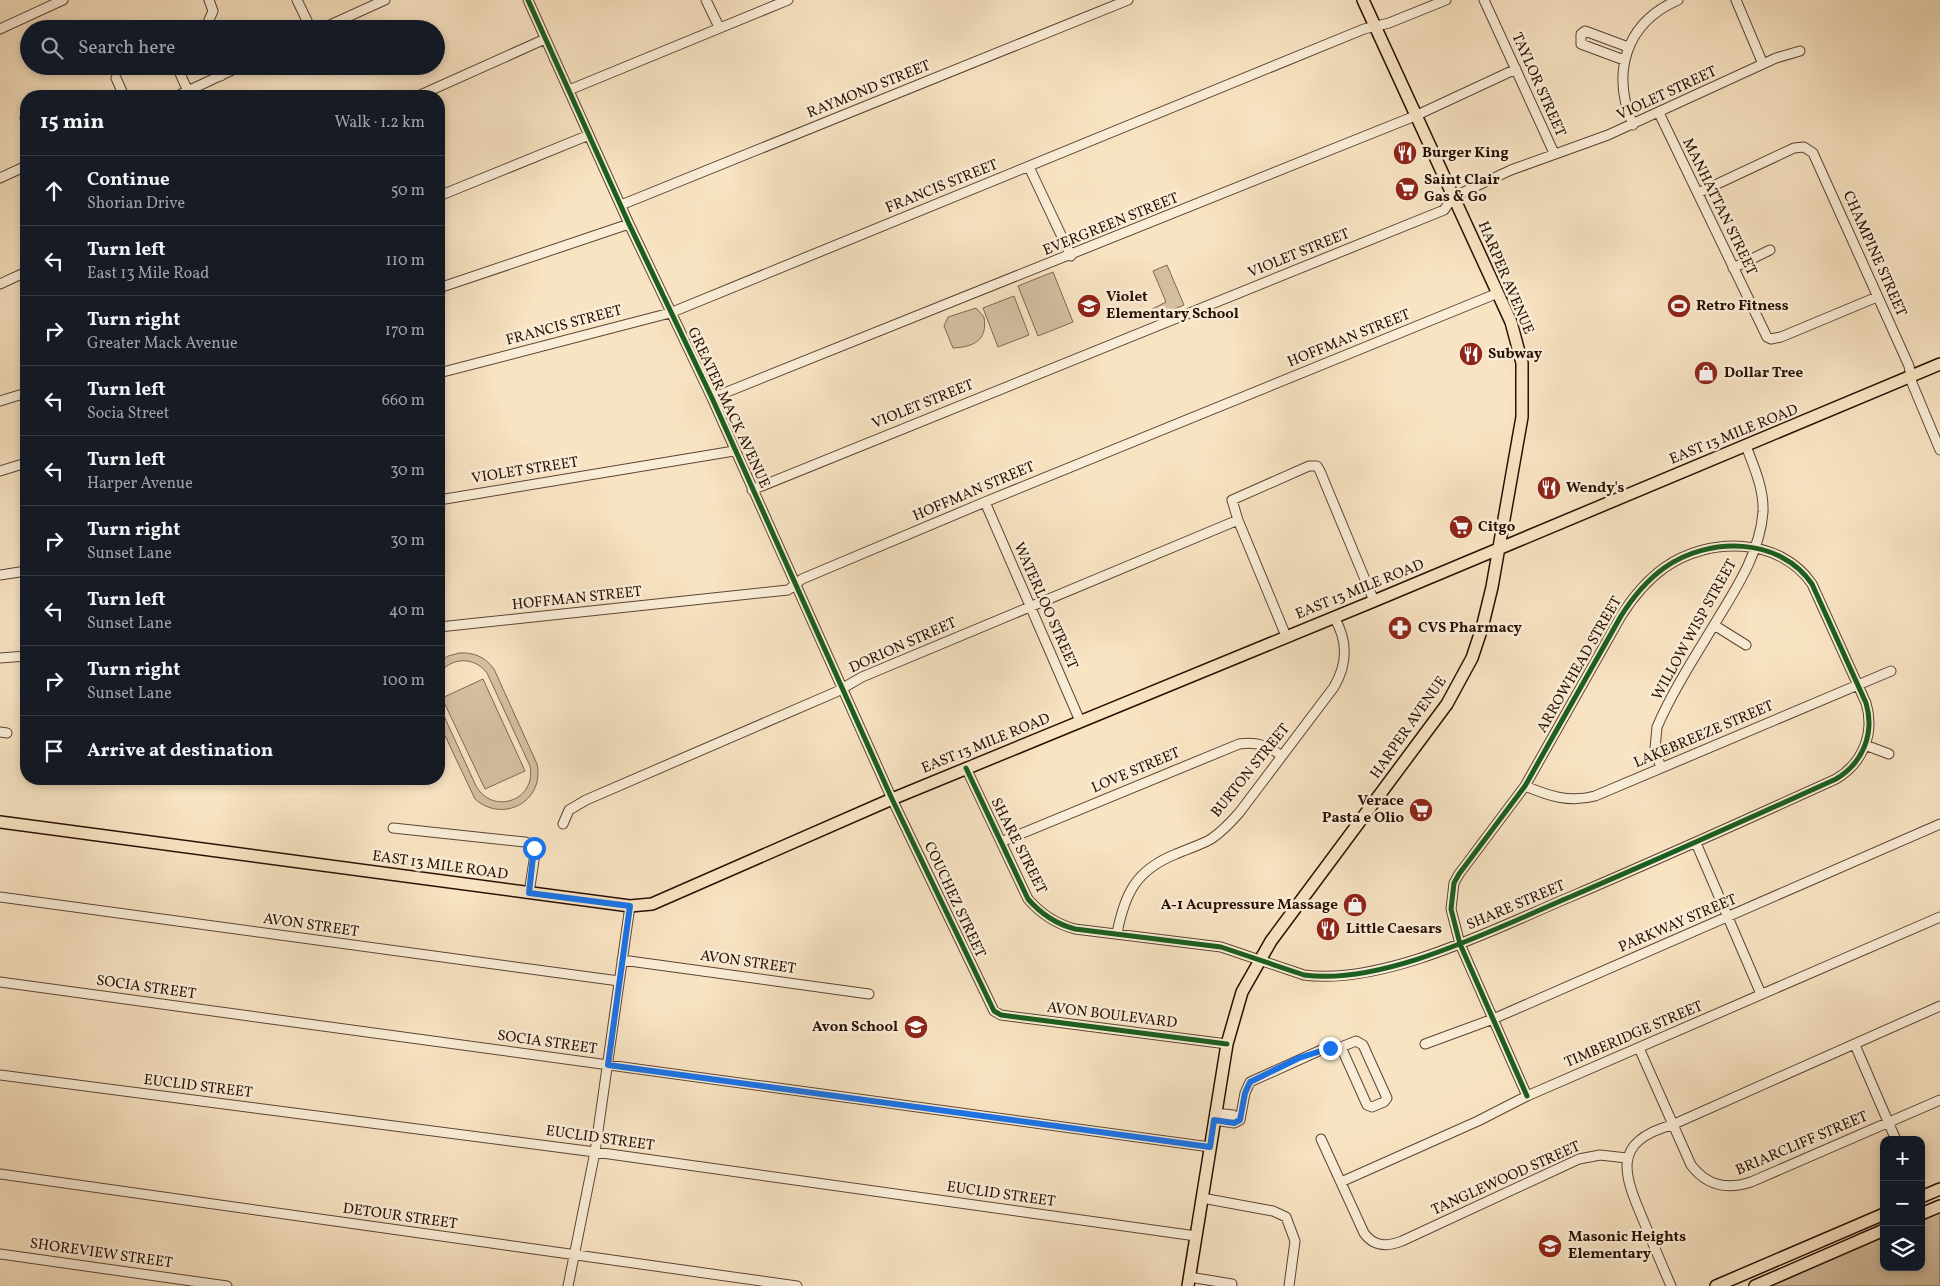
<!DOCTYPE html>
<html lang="en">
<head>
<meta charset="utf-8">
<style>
	body { margin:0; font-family:Vollkorn,serif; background:#242831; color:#f1f3f6 }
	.controls { position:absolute; right:15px; bottom:15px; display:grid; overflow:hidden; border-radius:10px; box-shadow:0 2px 8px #0003 }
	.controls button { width:45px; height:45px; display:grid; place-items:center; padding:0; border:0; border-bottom:1px solid #363941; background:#171b24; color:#f1f3f6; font:25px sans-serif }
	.stop { position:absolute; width:15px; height:15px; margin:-11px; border:4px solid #1a73e8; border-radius:50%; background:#fff }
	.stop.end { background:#1a73e8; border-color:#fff; box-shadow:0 1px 5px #0008 }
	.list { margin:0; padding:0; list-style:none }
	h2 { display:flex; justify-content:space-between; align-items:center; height:65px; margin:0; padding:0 20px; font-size:21px }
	h2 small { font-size:16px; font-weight:400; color:#9ea1a6 }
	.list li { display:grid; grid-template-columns:32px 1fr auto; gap:15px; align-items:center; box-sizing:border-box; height:70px; padding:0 20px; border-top:1px solid #363941 }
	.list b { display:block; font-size:19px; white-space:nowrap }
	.list p { margin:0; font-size:16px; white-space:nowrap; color:#9ea1a6 }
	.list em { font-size:16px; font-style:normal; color:#9ea1a6 }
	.icon { flex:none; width:28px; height:28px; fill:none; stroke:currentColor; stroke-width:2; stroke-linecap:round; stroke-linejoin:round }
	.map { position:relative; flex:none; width:1940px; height:1286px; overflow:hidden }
	.search { position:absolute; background:#171b24; box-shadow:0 2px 8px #0003; left:20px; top:20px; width:425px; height:55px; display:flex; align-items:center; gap:12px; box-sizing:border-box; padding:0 18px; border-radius:28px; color:#9ea1a6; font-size:19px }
	.panel { position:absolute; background:#171b24; box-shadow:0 2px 8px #0003; left:20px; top:90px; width:425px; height:695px; border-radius:20px }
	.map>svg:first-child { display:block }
</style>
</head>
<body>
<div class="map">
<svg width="1940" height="1286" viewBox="0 0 1940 1286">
	<rect width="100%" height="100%" fill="#f8e3c2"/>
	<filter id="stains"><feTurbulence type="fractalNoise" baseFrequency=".004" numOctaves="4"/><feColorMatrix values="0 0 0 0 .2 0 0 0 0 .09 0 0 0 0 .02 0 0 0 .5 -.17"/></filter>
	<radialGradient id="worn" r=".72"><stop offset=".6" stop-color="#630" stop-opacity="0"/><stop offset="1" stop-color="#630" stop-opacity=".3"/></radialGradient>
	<path fill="#d5bfa2" stroke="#7e6753" d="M1167 265 1184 305 1156 317 1152 309 1166 302 1153 271Z
		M1053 272 1073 322 1038 336 1018 286Z
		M1014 296 1029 335 998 347 983 308Z
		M976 308 984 317C988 341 973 347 953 348L944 326 948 317Z
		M459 653C474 652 485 657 494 669L537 764C545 801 503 824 475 799L439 723V705L476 786C493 816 537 800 530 766L487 673C474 656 451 657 439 674V662L448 656Z
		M483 679 525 771 485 789 442 698Z
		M1940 1210V1286H1767L1884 1235V1267H1921V1219Z"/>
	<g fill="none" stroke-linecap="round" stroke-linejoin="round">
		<g stroke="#5c4434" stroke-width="11">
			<path id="minor" d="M297 0 311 29
				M528 0 629 224 712 398 892 799 994 1011 1001 1015 1227 1044
				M706 0 719 27
				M1484 0 1554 153
				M1736 0 1763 64
				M0 29 63 0
				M205 29 213 11 209 0
				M321 29 385 0
				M1624 60 1581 44V34L1585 31 1628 47
				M217 66 221 76
				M177 67 188 91
				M116 78 124 96
				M569 90 788 0
				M177 96 241 66
				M418 96 545 39
				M1659 113 1767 337 1771 339 1781 337 1877 297
				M25 118 26 121
				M1633 125C1611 73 1625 23 1678 0
				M1029 167 1071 256
				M0 178 26 166
				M1698 193 1794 148 1804 147 1813 153 1909 366 1912 383 1940 450
				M439 196 589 135
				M621 205 1128 0
				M1733 268 1770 250
				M0 284 26 272
				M439 288 629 224
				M439 373 670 313 1364 29 1389 23 1446 0
				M712 398 1415 116 1516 69
				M0 401 26 393
				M0 471 26 463
				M752 490 1444 210 1453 197 1511 170 1608 135 1776 58 1800 51
				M439 500 734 451
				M985 502 1080 721
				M0 575 26 571
				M1714 625 1746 645
				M439 627 788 590 802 579 985 502 1498 293
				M1286 636 1238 520 1232 500 1309 466H1317L1320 471 1374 601
				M0 658 26 656
				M0 732 7 733
				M1865 745 1889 754
				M966 768 1028 899C1041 914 1056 924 1075 929L1221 947 1304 975C1384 986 1496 928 1570 897 1659 859 1748 819 1836 779 1863 763 1875 733 1866 703L1812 584C1780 537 1709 536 1664 568 1646 581 1633 597 1621 616L1525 786 1459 874 1454 883 1451 909 1460 944 1527 1096
				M1661 768 1655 749 1657 727C1673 690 1696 655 1717 620 1737 587 1760 552 1763 512 1764 489 1754 467 1746 446
				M1525 786C1549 796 1569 803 1595 796L1891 671
				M563 824 569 810 586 800 836 692 862 677 1238 520
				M393 828 525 842 533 845 535 854 529 893
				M1001 842 1239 744C1257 741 1268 746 1282 756
				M1696 843 1761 994
				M0 897 619 981
				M1117 933C1125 893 1136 870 1176 854 1187 849 1201 845 1211 839 1222 832 1231 822 1239 813L1334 687C1348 663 1348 641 1334 617
				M622 960 869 994
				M0 982 1210 1147
				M1425 1044 1493 1019 1940 824
				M1855 1045 1896 1140
				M1639 1048 1691 1165C1707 1186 1727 1190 1751 1182L1940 1100
				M0 1075 595 1152 1196 1236
				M1214 1120 1234 1123 1240 1120 1233 1115 1215 1113
				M1240 1120 1245 1093 1250 1082 1321 1050 1341 1047 1356 1041 1363 1045 1387 1098 1384 1102 1372 1107 1367 1105 1341 1047
				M1321 1139 1364 1233C1374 1247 1387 1247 1402 1241L1579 1159 1600 1155 1627 1158
				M0 1174 797 1286
				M1341 1182 1478 1121 1527 1096 1940 917
				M1202 1198 1273 1211 1286 1217 1295 1241 1289 1286
				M0 1254 227 1286
				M1189 1277 1232 1284
				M568 1286 595 1152 630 906
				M1671 1286C1662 1265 1653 1244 1644 1222 1624 1175 1610 1142 1672 1125L1940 1006"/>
		</g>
		<g stroke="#280f04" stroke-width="14">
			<path id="major" d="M0 822 630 906 652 904 892 799 1374 601 1940 364
				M1921 1197 1940 1189
				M1921 1214 1940 1206
				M1188 1286 1227 1044 1242 992 1271 941 1447 704 1472 658 1482 628 1492 587 1522 417V363L1511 322 1363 0
				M1716 1286 1884 1214
				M1755 1286 1884 1230"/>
		</g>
		<use href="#minor" stroke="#faedd7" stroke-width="9"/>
		<use href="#major" stroke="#f8e3c2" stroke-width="11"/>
		<g stroke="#faedd7" stroke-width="8">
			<path id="cycleway" d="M528 0 629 224 712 398 892 799 994 1011 1001 1015 1227 1044
				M966 768 1028 899C1041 914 1056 924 1075 929L1221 947 1304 975C1384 986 1496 928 1570 897 1659 859 1748 819 1836 779 1863 763 1875 733 1866 703L1812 584C1780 537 1709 536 1664 568 1646 581 1633 597 1621 616L1525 786 1459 874 1454 883 1451 909 1460 944 1527 1096"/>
		</g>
		<use href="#cycleway" stroke="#1b5e20" stroke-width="5"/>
	</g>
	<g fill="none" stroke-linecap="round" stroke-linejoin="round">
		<path stroke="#1a73e8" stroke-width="6" d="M534 848 529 893 630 906 608 1065 1210 1147 1214 1120 1234 1123 1240 1120 1245 1093 1250 1082 1299 1058 1330 1048"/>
	</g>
	<defs>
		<g id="restaurant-disc" transform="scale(1.25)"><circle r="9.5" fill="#8f2418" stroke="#faedd7"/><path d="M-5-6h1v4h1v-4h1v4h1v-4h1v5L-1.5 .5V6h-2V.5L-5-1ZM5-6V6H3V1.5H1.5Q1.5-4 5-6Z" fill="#fff"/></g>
		<g id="supermarket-disc" transform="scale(1.25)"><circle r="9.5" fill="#8f2418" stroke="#faedd7"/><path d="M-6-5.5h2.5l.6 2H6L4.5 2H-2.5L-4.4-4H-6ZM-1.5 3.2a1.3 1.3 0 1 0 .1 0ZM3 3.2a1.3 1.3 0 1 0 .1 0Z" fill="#fff"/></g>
		<g id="school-disc" transform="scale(1.25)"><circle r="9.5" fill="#8f2418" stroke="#faedd7"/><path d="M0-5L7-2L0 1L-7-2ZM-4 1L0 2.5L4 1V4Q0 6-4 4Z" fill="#fff"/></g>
		<g id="stadium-disc" transform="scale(1.25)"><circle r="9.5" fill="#8f2418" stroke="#faedd7"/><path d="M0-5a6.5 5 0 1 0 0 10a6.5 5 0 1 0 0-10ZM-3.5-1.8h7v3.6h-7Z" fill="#fff"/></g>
		<g id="shop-disc" transform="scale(1.25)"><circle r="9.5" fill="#8f2418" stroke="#faedd7"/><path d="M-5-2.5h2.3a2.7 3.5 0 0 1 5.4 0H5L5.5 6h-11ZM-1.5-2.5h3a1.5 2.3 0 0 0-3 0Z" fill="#fff"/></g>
		<g id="pharmacy-disc" transform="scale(1.25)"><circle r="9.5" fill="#8f2418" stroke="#faedd7"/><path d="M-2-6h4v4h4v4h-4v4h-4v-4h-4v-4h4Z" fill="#fff"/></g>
	</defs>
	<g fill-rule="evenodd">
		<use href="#restaurant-disc" x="1405" y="153"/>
		<use href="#supermarket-disc" x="1407" y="189"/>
		<use href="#school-disc" x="1089" y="306"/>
		<use href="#stadium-disc" x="1679" y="306"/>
		<use href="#restaurant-disc" x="1471" y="354"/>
		<use href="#shop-disc" x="1706" y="373"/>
		<use href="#restaurant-disc" x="1549" y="488"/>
		<use href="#supermarket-disc" x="1461" y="527"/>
		<use href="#pharmacy-disc" x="1400" y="628"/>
		<use href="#supermarket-disc" x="1421" y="810"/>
		<use href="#shop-disc" x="1355" y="905"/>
		<use href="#restaurant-disc" x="1328" y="929"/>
		<use href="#school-disc" x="916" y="1027"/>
		<use href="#school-disc" x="1550" y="1246"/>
	</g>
	<g text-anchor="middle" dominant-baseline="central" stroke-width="5" stroke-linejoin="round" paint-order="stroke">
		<g font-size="15" fill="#280f04" stroke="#faedd7">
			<text transform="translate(1538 85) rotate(66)">TAYLOR STREET</text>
			<text transform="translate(869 90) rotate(-22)">RAYMOND STREET</text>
			<text transform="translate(1667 94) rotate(-25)">VIOLET STREET</text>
			<text transform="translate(942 187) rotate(-22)">FRANCIS STREET</text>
			<text transform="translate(1719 207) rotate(64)">MANHATTAN STREET</text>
			<text transform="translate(1111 225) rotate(-22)">EVERGREEN STREET</text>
			<text transform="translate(1299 254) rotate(-22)">VIOLET STREET</text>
			<text transform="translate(1874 254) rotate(66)">CHAMPINE STREET</text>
			<text transform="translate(1505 278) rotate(67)">HARPER AVENUE</text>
			<text transform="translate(564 326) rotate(-15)">FRANCIS STREET</text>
			<text transform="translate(1349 339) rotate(-22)">HOFFMAN STREET</text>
			<text transform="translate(923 405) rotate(-22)">VIOLET STREET</text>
			<text transform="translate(728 408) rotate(65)">GREATER MACK AVENUE</text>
			<text transform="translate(1734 435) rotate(-22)">EAST 13 MILE ROAD</text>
			<text transform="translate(525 471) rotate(-9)">VIOLET STREET</text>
			<text transform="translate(974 492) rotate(-23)">HOFFMAN STREET</text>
			<text transform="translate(1360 590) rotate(-22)">EAST 13 MILE ROAD</text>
			<text transform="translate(577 599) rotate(-6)">HOFFMAN STREET</text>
			<text transform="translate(1045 606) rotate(66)">WATERLOO STREET</text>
			<text transform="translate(1695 630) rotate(-61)">WILLOW WISP STREET</text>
			<text transform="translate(903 646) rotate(-24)">DORION STREET</text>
			<text transform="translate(1580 665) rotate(-60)">ARROWHEAD STREET</text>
			<text transform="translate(1409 728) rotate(-55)">HARPER AVENUE</text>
			<text transform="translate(1704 735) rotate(-23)">LAKEBREEZE STREET</text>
			<text transform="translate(986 744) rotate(-22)">EAST 13 MILE ROAD</text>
			<text transform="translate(1136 771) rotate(-23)">LOVE STREET</text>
			<text transform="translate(1251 771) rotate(-51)">BURTON STREET</text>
			<text transform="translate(1018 846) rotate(63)">SHARE STREET</text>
			<text transform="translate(440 866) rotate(8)">EAST 13 MILE ROAD</text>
			<text transform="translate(954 900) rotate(65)">COUCHEZ STREET</text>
			<text transform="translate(1516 906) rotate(-23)">SHARE STREET</text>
			<text transform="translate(1678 924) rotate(-23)">PARKWAY STREET</text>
			<text transform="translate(311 926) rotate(8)">AVON STREET</text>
			<text transform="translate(748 963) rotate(8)">AVON STREET</text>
			<text transform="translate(146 988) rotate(8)">SOCIA STREET</text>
			<text transform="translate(1112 1016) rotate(7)">AVON BOULEVARD</text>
			<text transform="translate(1634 1035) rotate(-23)">TIMBERIDGE STREET</text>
			<text transform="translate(547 1043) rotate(8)">SOCIA STREET</text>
			<text transform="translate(198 1087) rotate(7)">EUCLID STREET</text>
			<text transform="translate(600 1139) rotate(8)">EUCLID STREET</text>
			<text transform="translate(1802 1144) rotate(-23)">BRIARCLIFF STREET</text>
			<text transform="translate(1506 1179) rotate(-24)">TANGLEWOOD STREET</text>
			<text transform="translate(1001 1195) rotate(8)">EUCLID STREET</text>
			<text transform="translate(400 1217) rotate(8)">DETOUR STREET</text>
			<text transform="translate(101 1254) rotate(8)">SHOREVIEW STREET</text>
		</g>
		<g font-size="15" font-weight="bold" fill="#280f04" stroke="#faedd7" text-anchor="start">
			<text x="1422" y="153">Burger King</text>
			<text x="1424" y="180">Saint Clair<tspan x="1424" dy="17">Gas &amp; Go</tspan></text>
			<text x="1106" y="297">Violet<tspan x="1106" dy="17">Elementary School</tspan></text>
			<text x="1696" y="306">Retro Fitness</text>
			<text x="1488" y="354">Subway</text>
			<text x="1724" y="373">Dollar Tree</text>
			<text x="1566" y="488">Wendy's</text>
			<text x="1478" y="527">Citgo</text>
			<text x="1418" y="628">CVS Pharmacy</text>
			<text x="1404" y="801" text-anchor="end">Verace<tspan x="1404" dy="17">Pasta e Olio</tspan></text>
			<text x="1338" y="905" text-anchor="end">A-1 Acupressure Massage</text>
			<text x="1346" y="929">Little Caesars</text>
			<text x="898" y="1027" text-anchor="end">Avon School</text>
			<text x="1568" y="1237">Masonic Heights<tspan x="1568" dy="17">Elementary</tspan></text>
		</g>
	</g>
	<rect width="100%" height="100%" filter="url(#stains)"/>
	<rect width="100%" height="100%" fill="url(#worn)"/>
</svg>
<div class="controls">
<button>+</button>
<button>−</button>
<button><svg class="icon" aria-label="layers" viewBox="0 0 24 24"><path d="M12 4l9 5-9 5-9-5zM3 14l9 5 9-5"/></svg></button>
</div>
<div class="stop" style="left:534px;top:848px"></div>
<div class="stop end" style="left:1330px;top:1048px"></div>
<div class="search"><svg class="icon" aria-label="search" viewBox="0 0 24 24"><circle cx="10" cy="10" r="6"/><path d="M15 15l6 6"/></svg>Search here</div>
<section class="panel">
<h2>15 min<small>Walk · 1.2 km</small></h2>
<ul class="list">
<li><svg class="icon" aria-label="ahead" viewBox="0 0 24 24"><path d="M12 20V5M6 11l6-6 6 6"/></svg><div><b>Continue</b><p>Shorian Drive</p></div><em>50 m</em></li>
<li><svg class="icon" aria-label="left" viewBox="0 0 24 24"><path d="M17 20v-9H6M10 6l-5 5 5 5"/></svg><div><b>Turn left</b><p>East 13 Mile Road</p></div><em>110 m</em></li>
<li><svg class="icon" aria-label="right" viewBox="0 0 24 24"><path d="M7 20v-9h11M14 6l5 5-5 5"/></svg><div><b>Turn right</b><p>Greater Mack Avenue</p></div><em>170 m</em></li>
<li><svg class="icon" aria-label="left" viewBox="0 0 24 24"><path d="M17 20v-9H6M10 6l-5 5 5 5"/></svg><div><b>Turn left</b><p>Socia Street</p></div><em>660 m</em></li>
<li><svg class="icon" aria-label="left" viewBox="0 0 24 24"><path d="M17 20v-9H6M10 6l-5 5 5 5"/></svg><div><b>Turn left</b><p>Harper Avenue</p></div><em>30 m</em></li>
<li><svg class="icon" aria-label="right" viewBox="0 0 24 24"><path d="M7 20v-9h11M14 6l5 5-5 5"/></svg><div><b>Turn right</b><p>Sunset Lane</p></div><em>30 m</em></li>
<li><svg class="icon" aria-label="left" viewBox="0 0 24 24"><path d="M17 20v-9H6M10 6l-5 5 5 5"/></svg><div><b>Turn left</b><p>Sunset Lane</p></div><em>40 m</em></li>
<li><svg class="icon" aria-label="right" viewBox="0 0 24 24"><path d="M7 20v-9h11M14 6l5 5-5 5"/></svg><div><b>Turn right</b><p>Sunset Lane</p></div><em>100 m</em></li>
<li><svg class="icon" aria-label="arrive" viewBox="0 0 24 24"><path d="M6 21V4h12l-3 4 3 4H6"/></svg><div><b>Arrive at destination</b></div></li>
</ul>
</section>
</div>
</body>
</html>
